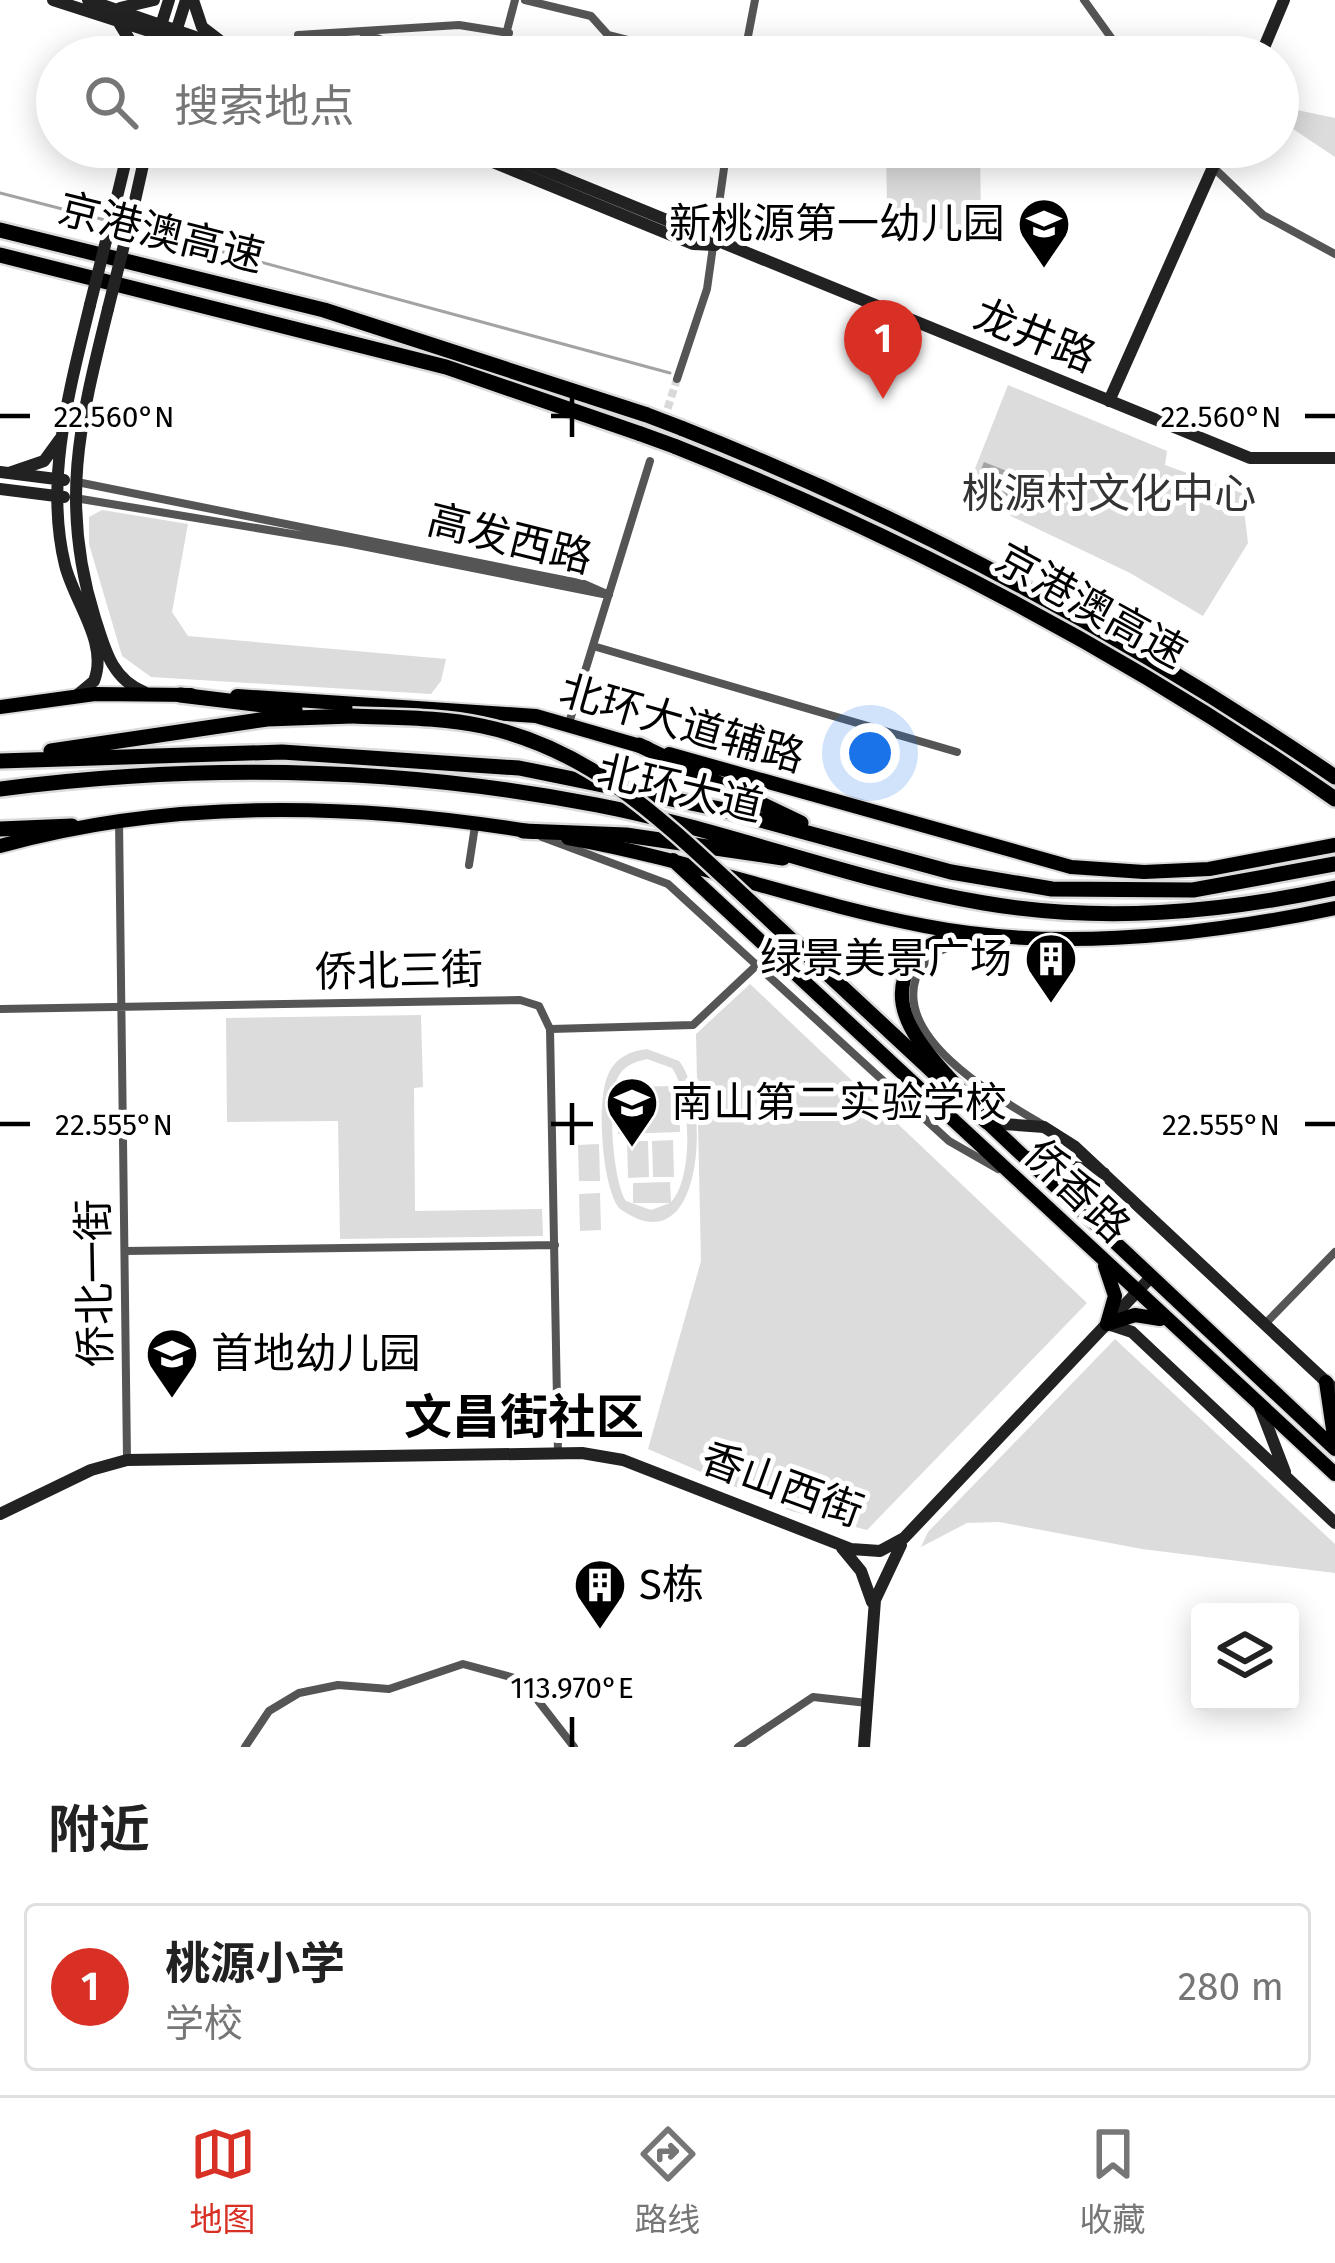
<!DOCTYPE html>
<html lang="zh">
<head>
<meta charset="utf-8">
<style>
	body { margin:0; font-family:"Fira Sans","Noto Sans SC",sans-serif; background:#f2f2f2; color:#222 }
	.controls { position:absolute; right:36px; bottom:36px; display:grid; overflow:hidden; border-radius:12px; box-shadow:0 6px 30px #0003 }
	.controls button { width:108px; height:108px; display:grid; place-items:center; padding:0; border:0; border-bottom:3px solid #e0e0e0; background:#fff; color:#222; font:60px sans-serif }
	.you { position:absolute; left:870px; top:753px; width:42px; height:42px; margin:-30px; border:9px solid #fff; border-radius:50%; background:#1a73e8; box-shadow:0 0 0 18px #1a73e833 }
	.badge { display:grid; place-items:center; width:78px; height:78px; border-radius:50%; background:#d93025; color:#fff; font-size:39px; font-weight:700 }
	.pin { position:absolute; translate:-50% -99px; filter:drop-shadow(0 3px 6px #0008) }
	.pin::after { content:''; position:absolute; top:63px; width:42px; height:36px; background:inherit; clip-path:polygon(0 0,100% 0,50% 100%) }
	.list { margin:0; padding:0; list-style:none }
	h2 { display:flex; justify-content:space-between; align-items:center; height:156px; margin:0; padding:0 48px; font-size:51px }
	h2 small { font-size:39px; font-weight:400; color:#767676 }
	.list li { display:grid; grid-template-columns:78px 1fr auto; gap:36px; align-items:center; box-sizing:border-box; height:168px; margin:0 24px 24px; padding:0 24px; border:3px solid #e0e0e0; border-radius:12px }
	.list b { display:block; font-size:45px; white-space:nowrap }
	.list p { margin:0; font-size:39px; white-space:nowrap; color:#767676 }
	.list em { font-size:39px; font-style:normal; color:#767676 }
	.icon { flex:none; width:66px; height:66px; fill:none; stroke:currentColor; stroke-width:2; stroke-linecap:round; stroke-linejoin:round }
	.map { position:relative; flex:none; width:1335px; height:1747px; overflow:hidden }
	.search { position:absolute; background:#fff; box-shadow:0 6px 30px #0003; left:36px; right:36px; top:36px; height:132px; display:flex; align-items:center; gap:30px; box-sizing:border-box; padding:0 42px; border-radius:66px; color:#767676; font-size:45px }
	.sheet { height:348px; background:#fff }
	nav { display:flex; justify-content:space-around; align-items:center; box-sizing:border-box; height:168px; border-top:3px solid #e0e0e0; background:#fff; font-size:33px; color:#767676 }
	nav a { display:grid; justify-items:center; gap:6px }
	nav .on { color:#d93025 }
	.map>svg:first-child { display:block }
</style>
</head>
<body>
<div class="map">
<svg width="1335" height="1747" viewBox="0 0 1335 1747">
	<rect width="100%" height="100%" fill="#fff"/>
	<path fill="#dcdcdc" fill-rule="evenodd" d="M1278 106 1335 118V157L1293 129Z
		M886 147H980L981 225 974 242 887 208Z
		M1008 385 1167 451 1165 465 1242 493 1248 543 1203 616 1130 573 965 494Z
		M102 510 188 524 172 612 188 636 446 659 441 681 431 694 151 677 122 656 89 544V517Z
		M750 984 1087 1303 867 1530 791 1511 648 1449 701 1261 696 1034Z
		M421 1015 423 1087 414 1088 415 1211 542 1209 543 1236 340 1239 338 1121 227 1122 226 1018Z
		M647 1049 679 1061C711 1099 705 1272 619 1208 602 1187 596 1100 608 1075 615 1058 630 1051 647 1049ZM647 1059 672 1068C691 1094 694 1179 671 1202L670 1182 633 1183V1203H670L651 1210 626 1201C613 1183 607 1100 617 1079 623 1066 634 1062 647 1059Z
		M679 1086 680 1132 618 1134 617 1087Z
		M673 1140 674 1177H653L652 1141Z
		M627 1141H648L649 1177 628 1178Z
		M599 1144 600 1181H579L578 1145Z
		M600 1193 601 1230 580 1231 579 1194Z
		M1115 1339 1335 1544V1573L1142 1549 999 1522 967 1523 921 1547 928 1532Z"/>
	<path fill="#a3a3a3" d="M984 462 1044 486 1034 511 974 486Z"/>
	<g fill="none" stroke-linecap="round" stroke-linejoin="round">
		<path stroke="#a3a3a3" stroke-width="3" d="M0 193 109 221
			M135 228 670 373"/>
		<path stroke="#d9d9d9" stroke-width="8" stroke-dasharray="8 4" stroke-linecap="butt" d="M664 420 677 379"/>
		<g stroke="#dbdbdb" stroke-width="18">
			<path id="primary" d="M237 696 536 716 647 748
				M0 707 95 694 191 695
				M669 754 1071 867 1144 872 1209 869 1335 845
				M568 838C689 859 804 903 925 926 1058 952 1203 936 1335 908
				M0 846C172 798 359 803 534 832
				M673 860 1335 1474
				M958 936C939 939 922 947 911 964 874 1022 958 1078 987 1122L1335 1449
				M1105 1266 1115 1296 1107 1324
				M1107 1324 1135 1315 1160 1319
				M1326 1382 1335 1443"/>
		</g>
		<g stroke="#dbdbdb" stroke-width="20">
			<path id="highway" d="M0 230 324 310 647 415
				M0 255 446 367 641 434
				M681 428C912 519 1131 638 1335 777
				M674 446C907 538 1129 655 1335 799
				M180 695 295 709
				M639 745 801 823
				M51 751 267 719 352 716
				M0 761 282 752 519 768 720 809 951 872 1052 889 1193 890 1335 864
				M0 789C198 763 401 767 597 805 727 830 853 881 984 903 1102 923 1219 913 1335 888
				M0 829 72 826
				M523 831 626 835 783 858
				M757 908 987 1122"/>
		</g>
		<path stroke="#555" stroke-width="8" d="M525 0 591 16 608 35 694 57
			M1084 0 1125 57
			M363 33 429 57
			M298 35 459 25 509 33
			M500 57 515 0
			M744 57 755 0
			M1192 147 1263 215 1335 254
			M677 379 707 289 727 147
			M77 482 584 584 609 595
			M75 498 347 543 603 594
			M593 646 957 752
			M569 723 650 461
			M119 820 127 1459
			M542 837 668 884 949 1141 998 1169
			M469 865 475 826
			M976 939C952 944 926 952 916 978 895 1041 1000 1099 1043 1125
			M0 1009 520 1000 539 1006 550 1029 558 1453
			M551 1029 693 1025 758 964
			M125 1251 555 1245
			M1265 1324 1335 1252
			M245 1747 269 1711 299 1693 338 1685 389 1689 463 1664 522 1680 574 1747
			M738 1747 813 1697 867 1703"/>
		<path stroke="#222" stroke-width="12" d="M53 0 230 57
			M88 0 253 57
			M193 0 202 27 219 40
			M120 8 154 0
			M118 21 140 57
			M151 57 169 0
			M168 57 186 0
			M1260 57 1284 0
			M456 147 693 244 715 245
			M488 147 1250 458H1335
			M116 201 129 147
			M134 205 147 147
			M108 309C80 422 59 504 95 618 105 649 111 678 144 692
			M1109 401 1222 147
			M0 472 64 480
			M9 473 44 461 60 439
			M0 489 64 497
			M76 696 94 681C109 643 74 602 65 565 44 480 70 388 90 305
			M989 1123 1044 1127 1074 1146 1335 1390
			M1028 1157 1104 1173
			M1108 1324 1132 1332 1335 1523
			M1260 1407 1285 1472
			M0 1514 91 1470 127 1460 582 1453 623 1460 851 1549 880 1551 904 1538 1152 1276
			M842 1548 861 1571 872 1602
			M864 1747 875 1600 901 1545"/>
		<use href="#primary" stroke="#000" stroke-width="14"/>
		<use href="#highway" stroke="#000" stroke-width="15"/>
		<g stroke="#dbdbdb" stroke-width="20" stroke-linecap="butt">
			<path id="highway-bridge" d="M647 415 681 428
				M641 434 674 446
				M352 716C395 718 440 717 482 726 598 750 673 831 757 908"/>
		</g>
		<path stroke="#222" stroke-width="12" d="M90 305 116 201
			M108 309 134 205"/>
		<use href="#highway-bridge" stroke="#000" stroke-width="15"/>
	</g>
	<path fill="none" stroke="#000" stroke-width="4.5" d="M572 395V437M0 416H30M551 416H593M1305 416H1335M572 1103V1145M0 1124H30M551 1124H593M1305 1124H1335M572 1717V1747"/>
	<defs>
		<g id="school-pin" transform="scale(2.7)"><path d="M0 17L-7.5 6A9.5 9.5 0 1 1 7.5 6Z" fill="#000" stroke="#fff"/><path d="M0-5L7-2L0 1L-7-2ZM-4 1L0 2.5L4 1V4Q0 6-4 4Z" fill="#fff"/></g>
		<g id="building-pin" transform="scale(2.7)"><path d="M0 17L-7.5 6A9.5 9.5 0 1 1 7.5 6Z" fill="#000" stroke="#fff"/><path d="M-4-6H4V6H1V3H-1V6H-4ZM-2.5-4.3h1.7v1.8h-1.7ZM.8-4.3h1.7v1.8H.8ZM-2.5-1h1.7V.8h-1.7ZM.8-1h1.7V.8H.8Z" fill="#fff"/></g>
	</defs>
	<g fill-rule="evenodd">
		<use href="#school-pin" x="1044" y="224"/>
		<use href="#building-pin" x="1051" y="959"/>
		<use href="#school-pin" x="632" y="1103"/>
		<use href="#school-pin" x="172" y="1354"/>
		<use href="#building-pin" x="600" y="1585"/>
	</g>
	<g text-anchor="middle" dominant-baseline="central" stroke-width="10" stroke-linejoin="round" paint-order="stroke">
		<g font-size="42" fill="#000" stroke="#fff" text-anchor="start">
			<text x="1005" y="224" text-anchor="end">新桃源第一幼儿园</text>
			<text x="1012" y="959" text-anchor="end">绿景美景广场</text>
			<text x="671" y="1103">南山第二实验学校</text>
			<text x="211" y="1354">首地幼儿园</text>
			<text x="639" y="1585">S栋</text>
		</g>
		<g font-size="42" fill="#000" stroke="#fff">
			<text transform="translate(161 233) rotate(14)">京港澳高速</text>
			<text transform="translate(1035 336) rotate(22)">龙井路</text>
			<text transform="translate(510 539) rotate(14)">高发西路</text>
			<text transform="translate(1091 606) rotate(29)">京港澳高速</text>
			<text transform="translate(682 724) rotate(16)">北环大道辅路</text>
			<text transform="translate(680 789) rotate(13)">北环大道</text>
			<text transform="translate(399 971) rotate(-1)">侨北三街</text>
			<text transform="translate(1077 1191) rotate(44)">侨香路</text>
			<text transform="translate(95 1283) rotate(-91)">侨北一街</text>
			<text transform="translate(782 1485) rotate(20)">香山西街</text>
		</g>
		<g font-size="42" fill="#333" stroke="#fff">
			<text x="1109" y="494">桃源村文化中心</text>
		</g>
		<g font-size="48" font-weight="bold" fill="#000" stroke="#fff">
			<text x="524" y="1418">文昌街社区</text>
		</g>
	</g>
	<g font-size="30" text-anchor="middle" fill="#000" stroke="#fff" stroke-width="10" stroke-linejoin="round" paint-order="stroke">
		<text x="114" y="427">22.560°N</text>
		<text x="1221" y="427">22.560°N</text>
		<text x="114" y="1135">22.555°N</text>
		<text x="1221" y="1135">22.555°N</text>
		<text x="572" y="1698">113.970°E</text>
	</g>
</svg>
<div class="controls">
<button><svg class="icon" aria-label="layers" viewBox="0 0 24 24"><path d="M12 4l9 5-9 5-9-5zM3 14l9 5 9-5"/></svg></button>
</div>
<div class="you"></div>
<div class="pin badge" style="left:883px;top:399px">1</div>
<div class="search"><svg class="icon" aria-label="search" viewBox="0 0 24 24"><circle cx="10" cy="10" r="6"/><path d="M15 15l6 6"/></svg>搜索地点</div>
</div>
<section class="sheet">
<h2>附近<small></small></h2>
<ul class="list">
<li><span class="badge">1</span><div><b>桃源小学</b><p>学校</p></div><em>280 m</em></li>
</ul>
</section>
<nav>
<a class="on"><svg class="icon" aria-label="map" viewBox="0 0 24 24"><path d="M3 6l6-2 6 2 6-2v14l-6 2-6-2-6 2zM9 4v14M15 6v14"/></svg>地图</a>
<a><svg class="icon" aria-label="directions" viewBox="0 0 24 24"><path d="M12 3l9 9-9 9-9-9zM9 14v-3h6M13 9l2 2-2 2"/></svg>路线</a>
<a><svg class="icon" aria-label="saved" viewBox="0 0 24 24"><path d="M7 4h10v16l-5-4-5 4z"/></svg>收藏</a>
</nav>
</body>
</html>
